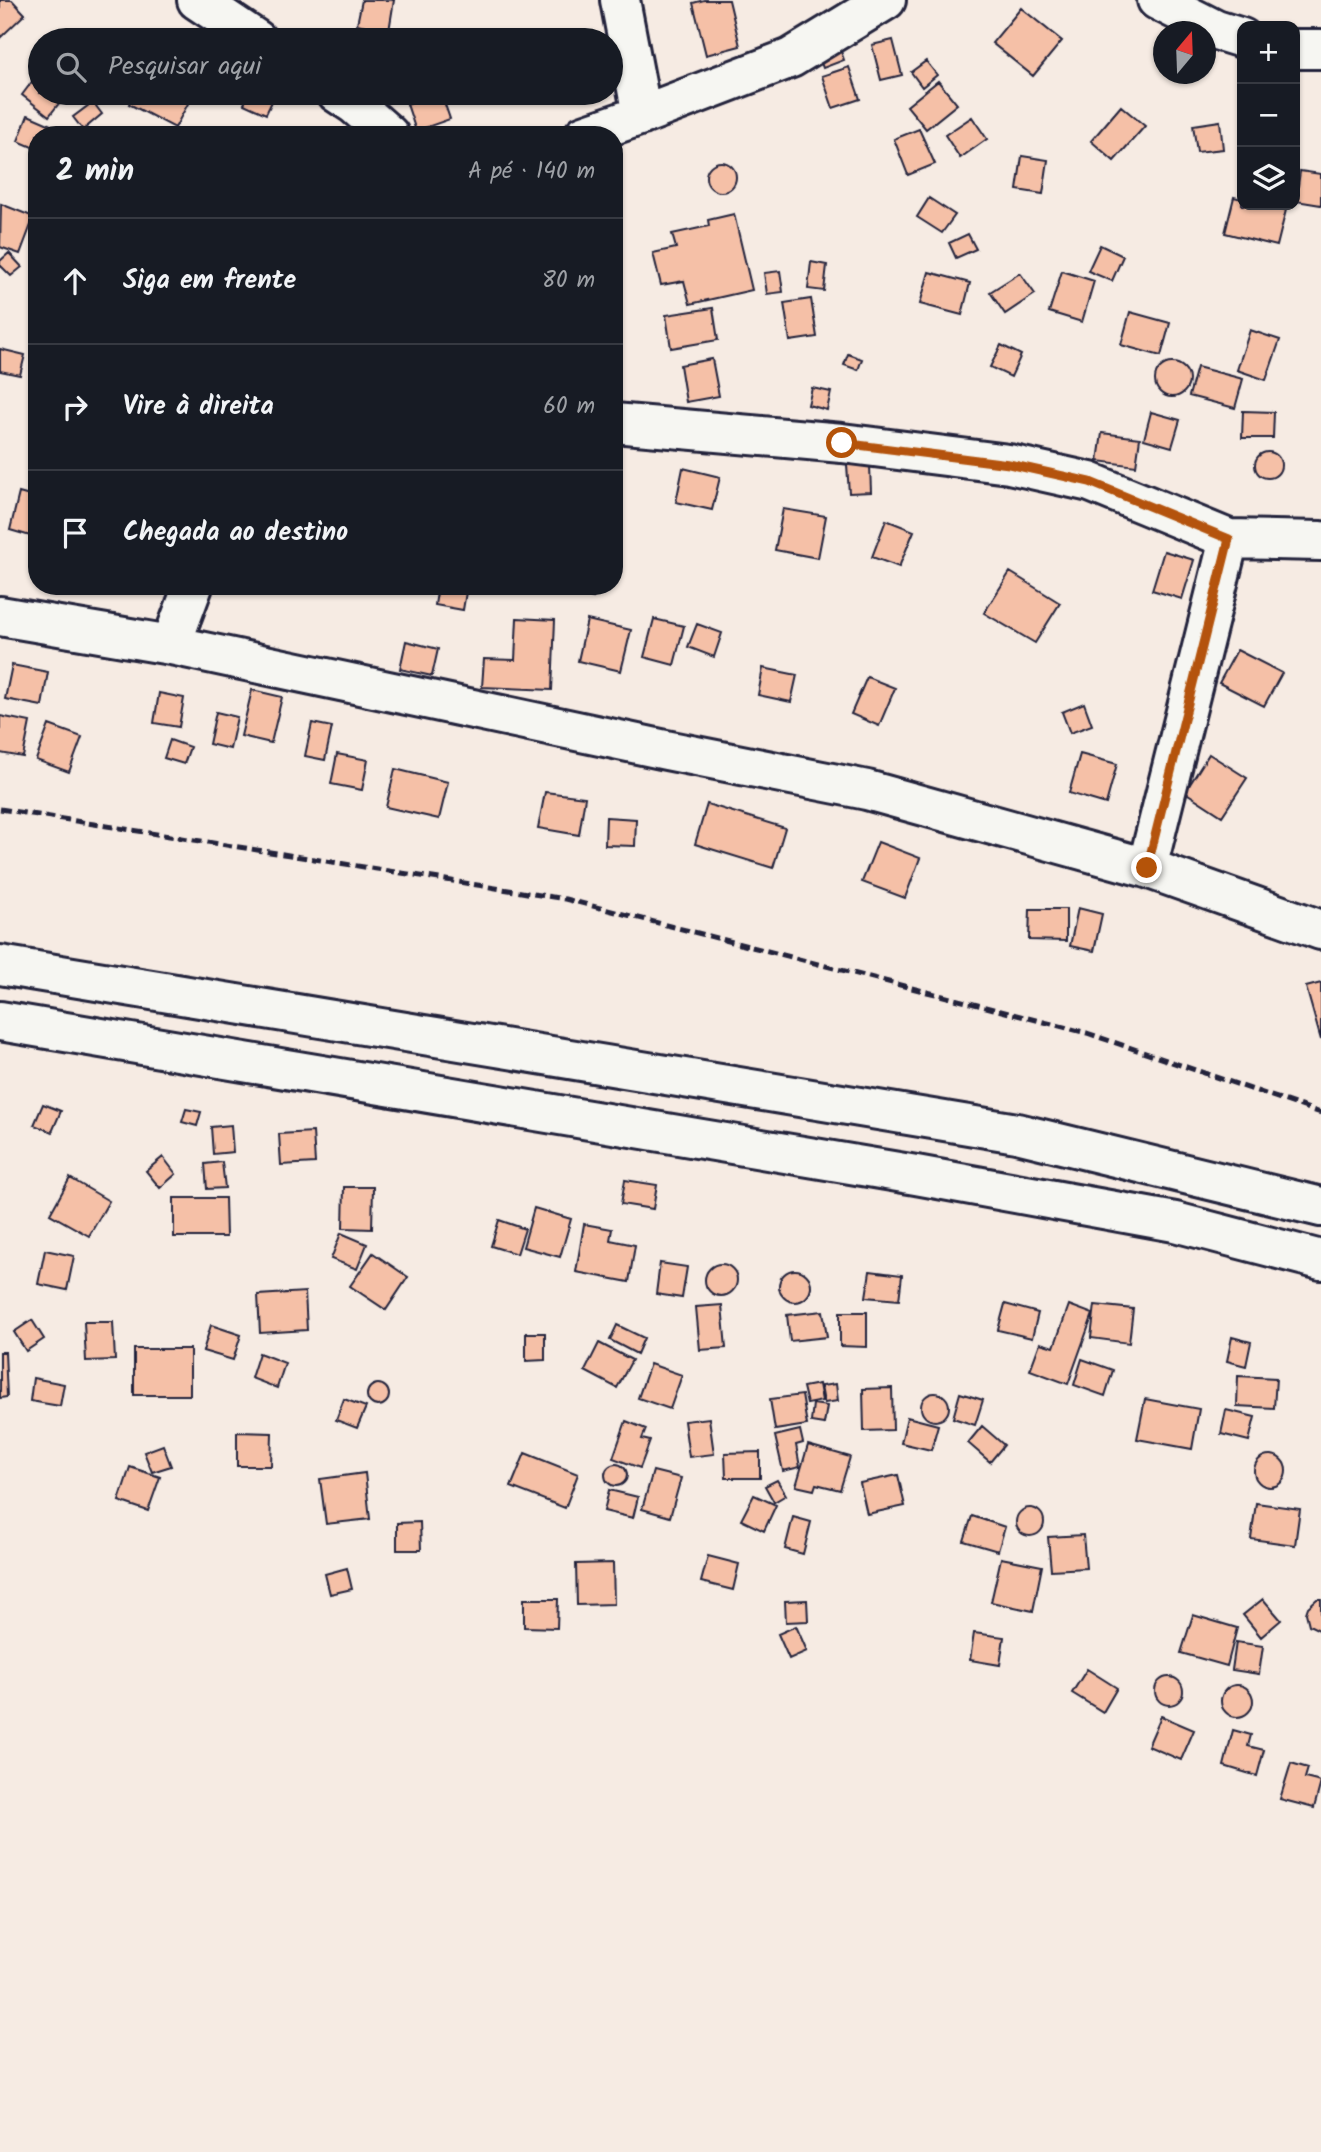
<!DOCTYPE html>
<html lang="pt">
<head>
<meta charset="utf-8">
<style>
	body { margin:0; font-family:Kalam,sans-serif; background:#242831; color:#f1f3f6 }
	.controls { position:absolute; right:21px; top:21px; display:grid; overflow:hidden; border-radius:14px; box-shadow:0 2px 5px #0004 }
	.controls button { width:63px; height:63px; display:grid; place-items:center; padding:0; border:0; border-bottom:2px solid #363941; background:#171b24; color:#f1f3f6; font:35px sans-serif }
	.compass { position:absolute; left:1153px; top:21px; width:63px; height:63px; border-radius:50%; background:#171b24; box-shadow:0 2px 5px #0004; rotate:19deg }
	.stop { position:absolute; width:21px; height:21px; margin:-16px; border:5px solid #b45309; border-radius:50%; background:#fff }
	.stop.end { background:#b45309; border-color:#fff; box-shadow:0 2px 7px #0008 }
	.list { margin:0; padding:0; list-style:none }
	h2 { display:flex; justify-content:space-between; align-items:center; height:91px; margin:0; padding:0 28px; font-size:30px }
	h2 small { font-size:23px; font-weight:400; color:#9ea1a6 }
	.list li { display:grid; grid-template-columns:46px 1fr auto; gap:21px; align-items:center; box-sizing:border-box; height:126px; padding:0 28px; border-top:2px solid #363941 }
	.list b { display:block; font-size:26px; white-space:nowrap }
	.list em { font-size:23px; font-style:normal; color:#9ea1a6 }
	.icon { flex:none; width:38px; height:38px; fill:none; stroke:currentColor; stroke-width:2; stroke-linecap:round; stroke-linejoin:round }
	.map { position:relative; flex:none; width:1321px; height:2152px; overflow:hidden }
	.search { position:absolute; background:#171b24; box-shadow:0 2px 5px #0004; left:28px; top:28px; width:595px; height:77px; display:flex; align-items:center; gap:18px; box-sizing:border-box; padding:0 24px; border-radius:38px; color:#9ea1a6; font-size:26px }
	.panel { position:absolute; background:#171b24; box-shadow:0 2px 5px #0004; left:28px; top:126px; width:595px; height:469px; border-radius:28px }
	.map>svg:first-child { display:block }
</style>
</head>
<body>
<div class="map">
<svg width="1321" height="2152" viewBox="0 0 1321 2152">
	<rect width="100%" height="100%" fill="#f6ebe3"/>
	<filter id="ink" filterUnits="userSpaceOnUse"><feTurbulence type="fractalNoise" baseFrequency=".0143" numOctaves="2"/><feDisplacementMap in="SourceGraphic" scale="14" xChannelSelector="R" yChannelSelector="G"/><feConvolveMatrix kernelMatrix="1 2 1 2 8 2 1 2 1" color-interpolation-filters="sRGB"/></filter>
	<g filter="url(#ink)">
		<path fill="#f5c0a7" stroke="#22223b" stroke-width="2" d="M0 0H12L25 14 0 38Z
			M362 0H394L389 31 357 24Z
			M704 0H729L740 46 706 55 693 3Z
			M1021 8 1062 41 1033 76 992 43Z
			M592 33 594 40H557Z
			M837 40 844 60 823 68 815 47Z
			M893 40 902 75 881 80 872 45Z
			M926 61 937 75 922 87 911 72Z
			M849 67 860 99 833 108 822 76Z
			M40 71V93H67L49 116 22 95Z
			M938 81 957 104 926 129 907 106Z
			M135 93H180L191 98 175 128 129 104Z
			M249 93H276L266 114 244 104Z
			M438 93H441L450 119 416 131 407 104Z
			M93 102 102 114 83 130 73 117Z
			M1121 106 1145 126 1114 161 1091 141Z
			M28 115 51 125 46 135H37V149L18 141Z
			M972 117 987 139 960 158 945 135Z
			M1220 121 1223 149 1197 152 1193 125Z
			M919 129 935 164 908 175 894 139Z
			M1022 156 1048 160 1043 194 1017 190Z
			M706 177a15 15 0 1 1 30 0a15 15 0 1 1-30 0Z
			M1300 171 1321 174V205L1296 201Z
			M1234 197 1242 199V205H1265L1286 210 1277 246 1225 233Z
			M929 198 955 215 942 233 917 217Z
			M1 204 34 217 20 254 0 247Z
			M734 214 752 290 690 304 684 281 661 285 653 253 676 248 672 234 709 226 708 220Z
			M968 234 976 249 956 258 949 243Z
			M1100 245 1123 256 1112 281 1088 271Z
			M9 253 22 267 11 276 0 265V261Z
			M811 262 827 265 824 291 808 289Z
			M780 271 783 292 767 294 764 273Z
			M1062 271 1094 281 1082 322 1049 312Z
			M929 272 970 283 962 315 920 304Z
			M1020 273 1035 294 1005 314 990 292Z
			M811 299 817 337 790 341 784 303Z
			M713 308 718 340 671 348 666 315Z
			M1130 312 1170 323 1161 356 1121 345Z
			M1250 330 1280 340 1266 380 1237 370Z
			M1001 345 1021 355 1011 377 990 367Z
			M0 349 25 355 20 375 0 371Z
			M848 354 862 359 858 370 844 365Z
			M712 359 719 396 686 402 680 365Z
			M1155 380a17 17 0 1 1 34 0a17 17 0 1 1-34 0Z
			M1197 367 1243 379 1235 408 1189 396Z
			M812 388 831 392 827 410 808 405Z
			M1243 411 1274 412 1273 438H1242Z
			M1151 412 1180 420 1172 447 1144 439Z
			M1102 433 1140 438 1136 466 1098 461Z
			M1255 465a13 13 0 1 1 26 0a13 13 0 1 1-26 0Z
			M847 465H870L871 492 849 493Z
			M683 468 720 477 712 510 676 502Z
			M19 493 37 498V538L10 530Z
			M783 509 826 516 818 558 775 550Z
			M886 520 914 531 899 567 872 557Z
			M1164 551 1194 560 1182 599 1152 590Z
			M1010 572 1060 603 1035 643 984 613Z
			M438 586H467L463 610 435 605Z
			M567 586H610L608 592 596 588 593 598 566 590Z
			M517 618 555 620 552 690 482 687 484 659 515 660Z
			M654 619 684 626 674 665 644 657Z
			M587 620 631 630 621 671 578 661Z
			M697 624 722 633 714 657 688 647Z
			M406 641 438 649 432 676 400 669Z
			M1237 650 1282 673 1264 706 1219 683Z
			M12 665 48 672 42 706 5 699Z
			M763 668 797 675 791 702 758 695Z
			M867 677 895 688 879 726 851 714Z
			M252 690 282 697 271 743 241 736Z
			M159 693 184 698 179 727 154 723Z
			M1084 703 1092 725 1070 733 1062 712Z
			M216 712 237 717 230 749 209 744Z
			M0 716 30 722 23 757 0 753Z
			M312 723 332 727 325 760 305 756Z
			M49 725 82 737 69 772 36 760Z
			M170 740 190 747 184 764 164 758Z
			M337 754 368 760 362 790 331 784Z
			M1080 754 1117 764 1106 804 1069 793Z
			M1209 754 1247 778 1222 816 1185 792Z
			M395 769 448 782 439 819 386 807Z
			M545 792 585 797 579 835 538 828Z
			M707 804 785 828 773 868 695 844Z
			M606 817 636 819 635 846 605 845Z
			M878 842 920 858 905 898 862 882Z
			M1078 908 1102 914 1094 951 1070 946Z
			M1030 909H1066V941L1029 940Z
			M1321 983V1040L1306 987Z
			M43 1104 61 1111 52 1132 34 1125Z
			M186 1109 201 1112 197 1126 182 1122Z
			M231 1125 233 1152 213 1154 211 1127Z
			M313 1132 315 1163 281 1165 279 1134Z
			M163 1157 176 1174 160 1188 146 1171Z
			M222 1162 225 1188 207 1189 205 1164Z
			M70 1178 109 1201 89 1236 50 1214Z
			M625 1180 657 1185 653 1209 621 1204Z
			M344 1187H373L372 1229 343 1228Z
			M174 1198H225L226 1237H174Z
			M534 1208 571 1219 560 1257 523 1247Z
			M499 1220 525 1229 517 1254 491 1246Z
			M584 1224 612 1229 610 1240 635 1245 629 1282 576 1272Z
			M341 1233 367 1244 357 1269 331 1259Z
			M45 1250 74 1256 67 1290 38 1284Z
			M373 1253 408 1277 386 1310 350 1286Z
			M660 1263 687 1267 682 1298 656 1294Z
			M705 1280a16 16 0 1 1 32 0a16 16 0 1 1-32 0Z
			M779 1286a16 16 0 1 1 32 0a16 16 0 1 1-32 0Z
			M870 1271 902 1275 899 1300 866 1297Z
			M305 1292 307 1330 260 1333 258 1295Z
			M1005 1304 1038 1313 1032 1338 998 1330Z
			M722 1305 726 1348 700 1350 696 1307Z
			M1069 1305 1093 1314 1068 1384 1030 1370 1040 1343 1054 1347Z
			M1095 1305 1133 1309 1129 1343 1091 1338Z
			M823 1311 827 1337 790 1341 787 1315Z
			M840 1312H867V1347L840 1346Z
			M32 1320 44 1339 26 1351 14 1332Z
			M84 1322H113L115 1360 86 1361Z
			M211 1325 241 1335 233 1360 203 1351Z
			M617 1325 644 1338 637 1354 610 1340Z
			M526 1333H545V1360L526 1361Z
			M1232 1337 1251 1342 1246 1366 1227 1361Z
			M599 1343 632 1360 617 1388 585 1371Z
			M134 1349H190V1395H134Z
			M0 1352H5L7 1397 0 1398Z
			M259 1353 285 1363 277 1388 251 1378Z
			M1082 1359 1113 1370 1105 1396 1074 1385Z
			M650 1364 682 1375 670 1409 638 1398Z
			M1238 1376 1276 1378 1274 1408 1237 1406Z
			M33 1378 64 1384 60 1406 30 1401Z
			M819 1384 822 1401 807 1404 803 1387Z
			M836 1384 838 1401 824 1403 821 1386Z
			M367 1395a11 11 0 1 1 22 0a11 11 0 1 1-22 0Z
			M892 1388 893 1430 864 1431 863 1389Z
			M960 1393 983 1400 975 1425 953 1418Z
			M921 1407a14 14 0 1 1 28 0a14 14 0 1 1-28 0Z
			M802 1395 807 1425 775 1430 770 1399Z
			M344 1399 366 1407 357 1428 336 1420Z
			M1145 1399 1199 1409 1192 1449 1137 1439Z
			M813 1404 827 1406 824 1424 811 1422Z
			M1226 1410 1255 1417 1249 1441 1221 1434Z
			M907 1417 938 1425 931 1450 901 1443Z
			M709 1418 714 1454 689 1457 684 1421Z
			M626 1421 646 1429 642 1439 650 1441 640 1468 613 1458Z
			M982 1426 1004 1445 990 1462 968 1443Z
			M800 1430 803 1443 796 1445 800 1467 783 1471 775 1436Z
			M237 1432 272 1433 271 1466H237Z
			M163 1445 171 1466 152 1472 144 1452Z
			M808 1445 850 1457 840 1490 816 1484 814 1490 796 1486Z
			M760 1452V1478H726L725 1453Z
			M525 1453 578 1474 565 1508 511 1487Z
			M1254 1471a16 16 0 1 1 32 0a16 16 0 1 1-32 0Z
			M605 1475a11 11 0 1 1 22 0a11 11 0 1 1-22 0Z
			M130 1467 160 1477 148 1511 119 1501Z
			M653 1471 681 1478 670 1517 642 1509Z
			M365 1473 370 1519 326 1524 320 1479Z
			M898 1475 905 1506 867 1514 860 1483Z
			M777 1480 786 1495 774 1502 765 1486Z
			M609 1490 638 1497 633 1518 604 1511Z
			M754 1495 776 1505 764 1531 741 1520Z
			M1256 1503 1300 1509 1295 1545 1251 1539Z
			M1016 1522a14 14 0 1 1 28 0a14 14 0 1 1-28 0Z
			M972 1516 1005 1527 998 1551 964 1541Z
			M793 1517 811 1522 803 1554 785 1549Z
			M420 1522 421 1550H397V1523Z
			M1083 1535 1086 1568 1051 1570 1048 1537Z
			M708 1556 739 1564 733 1590 701 1582Z
			M1001 1558 1042 1566 1033 1611 991 1602Z
			M613 1563 614 1604 577 1605 576 1564Z
			M347 1568 352 1589 330 1594 325 1574Z
			M524 1599H558L557 1628 524 1627Z
			M1263 1599 1281 1620 1261 1637 1243 1615Z
			M1317 1599H1321V1631L1309 1625 1306 1613 1308 1607Z
			M807 1600 808 1621 786 1622 785 1601Z
			M1193 1615 1237 1628 1227 1666 1181 1653Z
			M796 1626 807 1651 789 1659 778 1634Z
			M974 1633 1004 1637 1000 1665 970 1660Z
			M1236 1642 1263 1646 1259 1674 1232 1670Z
			M1087 1669 1117 1688 1103 1712 1072 1693Z
			M1155 1691a14 14 0 1 1 28 0a14 14 0 1 1-28 0Z
			M1221 1701a16 16 0 1 1 32 0a16 16 0 1 1-32 0Z
			M1161 1716 1194 1730 1181 1760 1148 1746Z
			M1233 1730 1251 1735 1248 1746 1264 1750 1257 1776 1224 1766Z
			M1291 1763 1308 1768 1305 1778 1321 1782 1314 1808 1280 1799Z"/>
		<g fill="none" stroke-linecap="round" stroke-linejoin="round">
			<g stroke="#22223b" stroke-width="44">
				<path id="minor" d="M197 0 257 40
					M620 0 642 115
					M1157 0 1216 30 1242 38
					M1295 49H1321
					M337 93 355 105 389 135
					M584 135 642 115 791 58 886 0
					M614 423 842 443 1009 464 1090 482 1229 539 1321 541
					M0 616 171 645 666 750 867 790 1147 868 1321 930
					M171 645 193 586
					M1147 868 1229 539"/>
			</g>
			<g stroke="#22223b" stroke-width="44">
				<path id="highway" d="M0 965 1017 1133 1321 1207
					M0 1021 916 1175 1175 1222 1321 1260"/>
			</g>
			<use href="#minor" stroke="#f6f6f2" stroke-width="38"/>
			<use href="#highway" stroke="#f6f6f2" stroke-width="38"/>
			<path stroke="#22223b" stroke-width="5" stroke-dasharray="10 5" stroke-linecap="butt" d="M0 809 565 899 1087 1033 1321 1113"/>
		</g>
	</g>
	<g fill="none" stroke-linecap="round" stroke-linejoin="round" filter="url(#ink)">
		<path stroke="#b45309" stroke-width="9" d="M842 443 1009 464 1090 482 1229 539 1147 868"/>
	</g>
</svg>
<div class="controls">
<button>+</button>
<button>−</button>
<button><svg class="icon" aria-label="layers" viewBox="0 0 24 24"><path d="M12 4l9 5-9 5-9-5zM3 14l9 5 9-5"/></svg></button>
</div>
<svg class="compass" viewBox="-18 -18 36 36"><path d="M0-13l5 13h-10z" fill="#e53935"/><path d="M0 13l5-13h-10z" fill="#9ea1a6"/></svg>
<div class="stop" style="left:842px;top:443px"></div>
<div class="stop end" style="left:1147px;top:868px"></div>
<div class="search"><svg class="icon" aria-label="search" viewBox="0 0 24 24"><circle cx="10" cy="10" r="6"/><path d="M15 15l6 6"/></svg>Pesquisar aqui</div>
<section class="panel">
<h2>2 min<small>A pé · 140 m</small></h2>
<ul class="list">
<li><svg class="icon" aria-label="ahead" viewBox="0 0 24 24"><path d="M12 20V5M6 11l6-6 6 6"/></svg><div><b>Siga em frente</b></div><em>80 m</em></li>
<li><svg class="icon" aria-label="right" viewBox="0 0 24 24"><path d="M7 20v-9h11M14 6l5 5-5 5"/></svg><div><b>Vire à direita</b></div><em>60 m</em></li>
<li><svg class="icon" aria-label="arrive" viewBox="0 0 24 24"><path d="M6 21V4h12l-3 4 3 4H6"/></svg><div><b>Chegada ao destino</b></div></li>
</ul>
</section>
</div>
</body>
</html>
